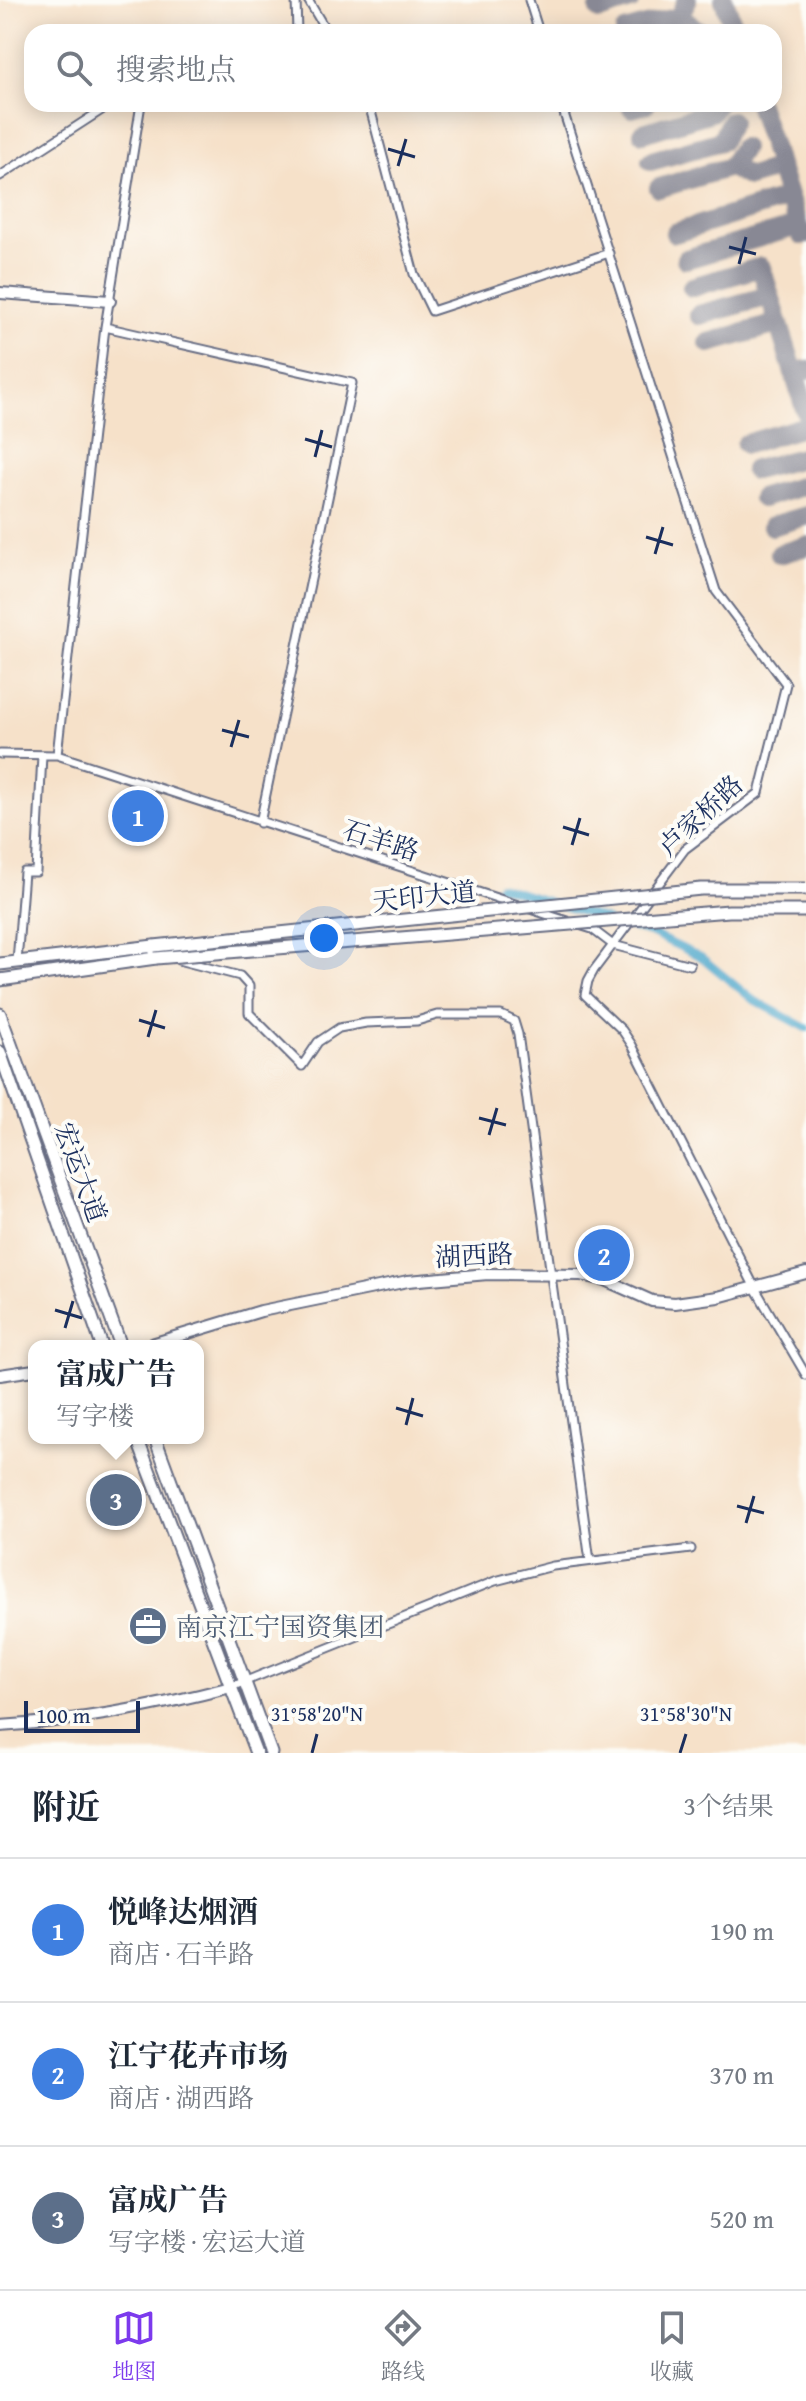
<!DOCTYPE html>
<html lang="zh">
<head>
<meta charset="utf-8">
<style>
	body { margin:0; font-family:"Gentium Book Plus","Noto Serif SC",serif; background:#f6f6f7; color:#1f2937 }
	.scale { position:absolute; left:24px; bottom:20px; width:116px; box-sizing:border-box; padding-left:8px; border:4px solid #1b2f5e; border-top:0; font-size:22px; line-height:28px; white-space:nowrap; color:#1b2f5e; -webkit-text-stroke:6px #fdfcf7; paint-order:stroke }
	.you { position:absolute; left:324px; top:938px; width:28px; height:28px; margin:-20px; border:6px solid #fff; border-radius:50%; background:#1a73e8; box-shadow:0 0 0 12px #1a73e833 }
	.badge { display:grid; place-items:center; width:52px; height:52px; border-radius:50%; background:#7c3aed; color:#fff; font-size:26px; font-weight:700 }
	.pin { position:absolute; translate:-50% -50%; border:4px solid #fff; box-shadow:0 2px 8px #0006 }
	.popup { position:absolute; left:28px; top:1340px; width:176px; height:104px; box-sizing:border-box; display:grid; place-content:center; border-radius:16px; background:#fff; filter:drop-shadow(0 2px 6px #0005); font-size:26px; white-space:nowrap; color:#747a83 }
	.popup b { font-size:30px; color:#1f2937 }
	.popup::after { content:''; position:absolute; left:50%; top:100%; margin-left:-16px; border:16px solid transparent; border-top-color:#fff }
	.list { margin:0; padding:0; list-style:none }
	h2 { display:flex; justify-content:space-between; align-items:center; height:104px; margin:0; padding:0 32px; font-size:34px }
	h2 small { font-size:26px; font-weight:400; color:#747a83 }
	.list li { display:grid; grid-template-columns:52px 1fr auto; gap:24px; align-items:center; box-sizing:border-box; height:144px; padding:0 32px; border-top:2px solid #e0e1e3 }
	.list b { display:block; font-size:30px; white-space:nowrap }
	.list p { margin:0; font-size:26px; white-space:nowrap; color:#747a83 }
	.list em { font-size:26px; font-style:normal; color:#747a83 }
	.icon { flex:none; width:44px; height:44px; fill:none; stroke:currentColor; stroke-width:2; stroke-linecap:round; stroke-linejoin:round }
	.map { position:relative; flex:none; width:806px; height:1753px; overflow:hidden }
	.search { position:absolute; background:#fff; box-shadow:0 4px 20px #0003; left:24px; right:24px; top:24px; height:88px; display:flex; align-items:center; gap:20px; box-sizing:border-box; padding:0 28px; border-radius:24px; color:#747a83; font-size:30px }
	.sheet { height:536px; background:#fff }
	nav { display:flex; justify-content:space-around; align-items:center; box-sizing:border-box; height:112px; border-top:2px solid #e0e1e3; background:#fff; font-size:22px; color:#747a83 }
	nav a { display:grid; justify-items:center; gap:4px }
	nav .on { color:#7c3aed }
	.map>svg:first-child { display:block }
</style>
</head>
<body>
<div class="map">
<svg width="806" height="1753" viewBox="0 0 806 1753">
	<rect width="100%" height="100%" fill="#fdfcf7"/>
	<filter id="ink" filterUnits="userSpaceOnUse"><feTurbulence type="fractalNoise" baseFrequency=".0125" numOctaves="2"/><feDisplacementMap in="SourceGraphic" scale="16" xChannelSelector="R" yChannelSelector="G"/><feConvolveMatrix kernelMatrix="1 2 1 2 8 2 1 2 1" color-interpolation-filters="sRGB"/></filter>
	<filter id="wash" filterUnits="userSpaceOnUse"><feTurbulence type="fractalNoise" baseFrequency=".006" numOctaves="4" result="noise"/><feDisplacementMap in="SourceGraphic" scale="32" xChannelSelector="R" yChannelSelector="G"/><feGaussianBlur stdDeviation="1.8" result="paint"/><feColorMatrix in="noise" values="0 0 0 0 0 0 0 0 0 0 0 0 0 0 0 0 0 1.4 0 .05"/><feComposite in="paint" operator="in"/></filter>
	<g filter="url(#wash)">
		<rect width="100%" height="100%" fill="#f6e1c9"/>
		<g fill="none" stroke-linecap="round" stroke-linejoin="round">
			<path stroke="#4ca6ca" stroke-width="8" d="M499 886 607 920
				M620 924 652 934 701 957 752 999 806 1028"/>
			<path stroke="#888894" stroke-width="20" d="M724 0 735 32
				M599 10 631 0
				M679 17 700 32
				M625 32 679 17 687 0
				M758 104 801 235 806 234
				M632 108 646 104
				M643 133 711 112 717 104
				M651 161 721 141 731 121
				M730 167 749 177 779 168
				M659 188 730 167 742 148
				M675 233 789 197
				M686 259 798 226
				M692 287 761 267 794 373 806 370
				M699 315 769 296
				M709 343 777 324
				M794 373 806 412
				M746 444 806 426
				M754 470 806 457
				M762 498 806 485
				M772 526 806 516
				M780 554 806 546"/>
		</g>
	</g>
	<g filter="url(#ink)">
		<g fill="none" stroke-linecap="round" stroke-linejoin="round">
			<g stroke="#686d83" stroke-width="11">
				<path id="street" d="M296 0 297 32
					M308 0 327 32
					M529 0 539 32
					M369 104 414 274 432 311 609 253
					M561 104 716 591 786 684 759 793 685 849 594 970 588 981 585 995 622 1030 632 1045 755 1288 806 1375
					M0 176 111 104
					M105 327 141 104
					M0 754 57 755 518 905
					M57 755 105 327 352 383 260 823
					M530 909 567 921
					M579 925 592 929 613 945 690 965
					M178 960 240 976 249 986V1013L302 1066 318 1042 339 1028 366 1023 417 1021 437 1015H501L514 1021 518 1034 590 1561
					M17 962 24 872H36L42 755
					M231 1687 495 1581 553 1566 691 1549"/>
			</g>
			<g stroke="#686d83" stroke-width="14">
				<path id="secondary" d="M0 293 110 301
					M145 1346 261 1311 408 1281 488 1274 581 1275 605 1280 652 1301 675 1303 718 1297 806 1273
					M0 1375 34 1370
					M0 1726C79 1721 155 1707 231 1687"/>
			</g>
			<g stroke="#686d83" stroke-width="15">
				<path id="primary" d="M0 964 154 946 156 958 0 980
					M0 1014 121 1346
					M0 1052 102 1346
					M137 1438 256 1753
					M155 1438 271 1753"/>
			</g>
			<use href="#street" stroke="#fff" stroke-width="7"/>
			<use href="#secondary" stroke="#fff" stroke-width="10"/>
			<use href="#primary" stroke="#fff" stroke-width="11"/>
			<g stroke="#686d83" stroke-width="15" stroke-linecap="butt">
				<path id="primary-bridge" d="M154 946 701 889H806
					M156 958 729 911H806"/>
			</g>
			<use href="#primary-bridge" stroke="#fff" stroke-width="11"/>
		</g>
	</g>
	<path fill="none" stroke="#1b2f5e" stroke-width="3" d="M388 149 415 157M398 166 406 139M729 247 756 254M739 264 746 237M305 439 332 447M315 457 322 430M646 537 673 545M655 554 663 527M222 730 249 737M231 747 239 720M563 827 589 835M572 845 580 818M139 1020 165 1028M148 1037 156 1010M479 1118 506 1125M489 1135 497 1108M55 1310 82 1318M65 1328 73 1301M396 1408 423 1416M406 1425 413 1398M737 1506 764 1513M746 1523 754 1496M312 1753 317 1734M680 1753 686 1734"/>
	<defs>
		<g id="office-disc" transform="scale(2)"><circle r="9.5" fill="#5c6f8a" stroke="#fdfcf7"/><path d="M-6-3h4V-5.5h4V-3h4V5H-6ZM-1-4.5V-3h2v-1.5ZM-6 0V1H6V0Z" fill="#fff"/></g>
	</defs>
	<g fill-rule="evenodd">
		<use href="#office-disc" x="148" y="1626"/>
	</g>
	<g text-anchor="middle" dominant-baseline="central" stroke-width="8" stroke-linejoin="round" paint-order="stroke">
		<g font-size="26" fill="#1b2f5e" stroke="#fdfcf7">
			<text transform="translate(700 815) rotate(-43)">卢家桥路</text>
			<text transform="translate(381 840) rotate(18)">石羊路</text>
			<text transform="translate(424 896) rotate(-6)">天印大道</text>
			<text transform="translate(81 1172) rotate(70)">宏运大道</text>
			<text transform="translate(474 1255) rotate(-3)">湖西路</text>
		</g>
		<g font-size="26" fill="#4e5e75" stroke="#fdfcf7" text-anchor="start">
			<text x="176" y="1626">南京江宁国资集团</text>
		</g>
	</g>
	<g font-size="20" text-anchor="middle" fill="#1b2f5e" stroke="#fdfcf7" stroke-width="8" stroke-linejoin="round" paint-order="stroke">
		<text x="317" y="1721">31°58'20"N</text>
		<text x="686" y="1721">31°58'30"N</text>
	</g>
</svg>
<div class="scale">100 m</div>
<div class="you"></div>
<div class="pin badge" style="left:138px;top:816px;background:#3f7fe0">1</div>
<div class="pin badge" style="left:604px;top:1255px;background:#3f7fe0">2</div>
<div class="pin badge" style="left:116px;top:1500px;background:#5c6f8a">3</div>
<div class="popup"><b>富成广告</b>写字楼</div>
<div class="search"><svg class="icon" aria-label="search" viewBox="0 0 24 24"><circle cx="10" cy="10" r="6"/><path d="M15 15l6 6"/></svg>搜索地点</div>
</div>
<section class="sheet">
<h2>附近<small>3个结果</small></h2>
<ul class="list">
<li><span class="badge" style="background:#3f7fe0">1</span><div><b>悦峰达烟酒</b><p>商店 · 石羊路</p></div><em>190 m</em></li>
<li><span class="badge" style="background:#3f7fe0">2</span><div><b>江宁花卉市场</b><p>商店 · 湖西路</p></div><em>370 m</em></li>
<li><span class="badge" style="background:#5c6f8a">3</span><div><b>富成广告</b><p>写字楼 · 宏运大道</p></div><em>520 m</em></li>
</ul>
</section>
<nav>
<a class="on"><svg class="icon" aria-label="map" viewBox="0 0 24 24"><path d="M3 6l6-2 6 2 6-2v14l-6 2-6-2-6 2zM9 4v14M15 6v14"/></svg>地图</a>
<a><svg class="icon" aria-label="directions" viewBox="0 0 24 24"><path d="M12 3l9 9-9 9-9-9zM9 14v-3h6M13 9l2 2-2 2"/></svg>路线</a>
<a><svg class="icon" aria-label="saved" viewBox="0 0 24 24"><path d="M7 4h10v16l-5-4-5 4z"/></svg>收藏</a>
</nav>
</body>
</html>
